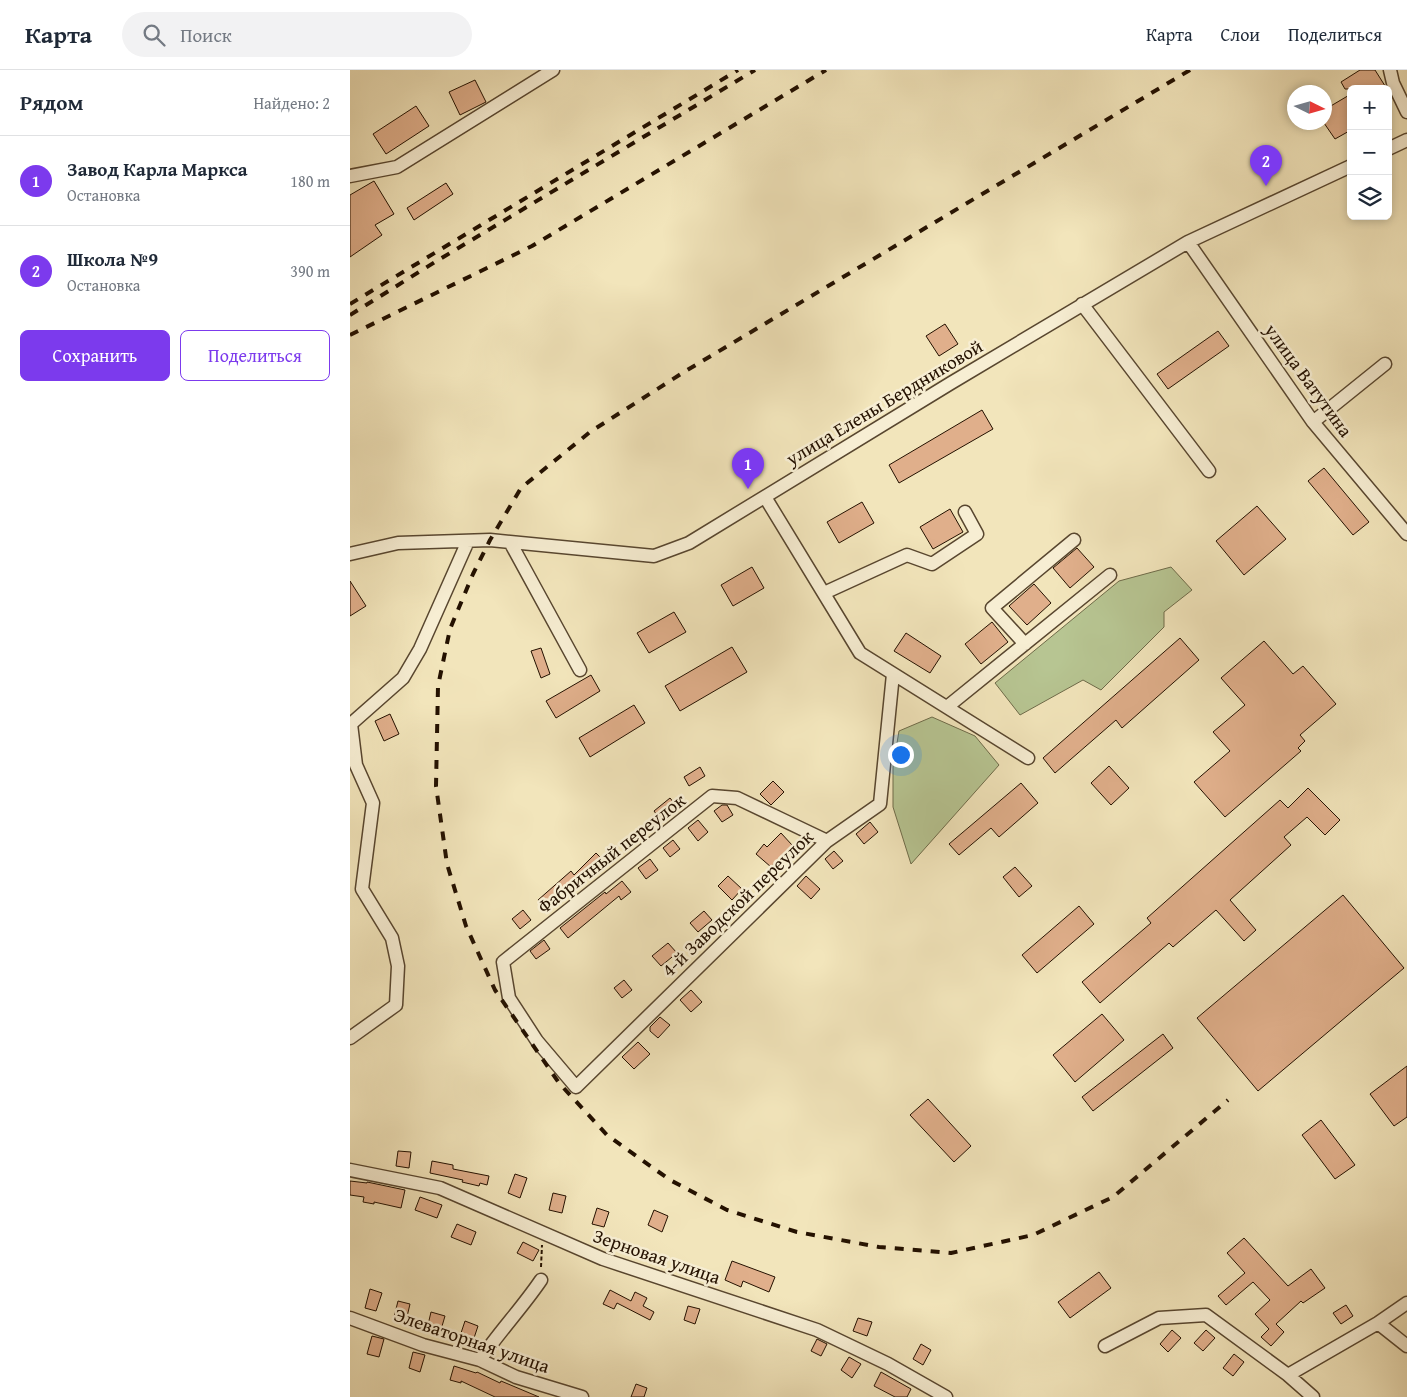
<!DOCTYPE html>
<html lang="ru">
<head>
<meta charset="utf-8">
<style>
	body { margin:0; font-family:"Gentium Book Plus",serif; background:#f2f2f3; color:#1f2937 }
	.controls { position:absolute; right:15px; top:15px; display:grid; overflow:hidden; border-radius:8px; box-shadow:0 2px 8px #0003 }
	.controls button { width:45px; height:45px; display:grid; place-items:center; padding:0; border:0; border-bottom:1px solid #e0e1e3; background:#fff; color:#1f2937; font:25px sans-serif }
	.compass { position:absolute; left:937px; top:15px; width:45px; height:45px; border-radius:50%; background:#fff; box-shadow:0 2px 8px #0003; rotate:95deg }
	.you { position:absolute; left:550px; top:684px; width:18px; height:18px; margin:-12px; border:4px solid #fff; border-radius:50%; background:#1a73e8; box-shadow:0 0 0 8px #1a73e833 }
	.badge { display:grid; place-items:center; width:32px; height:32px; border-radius:50%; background:#7c3aed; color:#fff; font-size:16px; font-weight:700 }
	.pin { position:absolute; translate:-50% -41px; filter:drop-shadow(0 1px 2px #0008) }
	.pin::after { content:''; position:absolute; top:26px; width:18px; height:15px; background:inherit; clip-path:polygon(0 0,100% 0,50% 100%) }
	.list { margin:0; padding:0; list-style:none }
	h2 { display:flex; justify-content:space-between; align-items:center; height:65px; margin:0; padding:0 20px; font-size:21px }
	h2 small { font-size:16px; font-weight:400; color:#747a83 }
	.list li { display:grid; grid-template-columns:32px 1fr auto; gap:15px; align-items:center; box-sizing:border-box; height:90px; padding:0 20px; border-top:1px solid #e0e1e3 }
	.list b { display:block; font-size:19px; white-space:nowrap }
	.list p { margin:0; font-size:16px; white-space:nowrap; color:#747a83 }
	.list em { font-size:16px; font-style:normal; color:#747a83 }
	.actions { display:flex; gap:10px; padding:15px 20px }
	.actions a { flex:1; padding:11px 0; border:1px solid #7c3aed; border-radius:8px; text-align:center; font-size:18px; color:#7c3aed }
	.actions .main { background:#7c3aed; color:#fff }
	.icon { flex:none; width:28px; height:28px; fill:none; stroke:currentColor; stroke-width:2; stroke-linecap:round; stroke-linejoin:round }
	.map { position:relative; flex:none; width:1057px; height:1327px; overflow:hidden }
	header { display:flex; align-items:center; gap:30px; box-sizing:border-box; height:70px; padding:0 25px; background:#fff; border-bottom:1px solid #e0e1e3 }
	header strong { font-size:24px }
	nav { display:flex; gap:28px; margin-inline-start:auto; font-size:18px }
	.search { width:350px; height:45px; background:#f2f2f3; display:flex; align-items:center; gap:12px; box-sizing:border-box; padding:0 18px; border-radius:28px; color:#747a83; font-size:19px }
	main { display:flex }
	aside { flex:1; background:#fff }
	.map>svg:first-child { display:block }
</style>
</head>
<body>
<header>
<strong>Карта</strong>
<div class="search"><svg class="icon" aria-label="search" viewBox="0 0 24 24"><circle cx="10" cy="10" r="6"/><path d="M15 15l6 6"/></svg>Поиск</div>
<nav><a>Карта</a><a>Слои</a><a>Поделиться</a></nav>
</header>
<main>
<aside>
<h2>Рядом<small>Найдено: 2</small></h2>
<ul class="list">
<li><span class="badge">1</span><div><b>Завод Карла Маркса</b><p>Остановка</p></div><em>180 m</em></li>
<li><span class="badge">2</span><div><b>Школа №9</b><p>Остановка</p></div><em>390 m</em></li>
</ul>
<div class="actions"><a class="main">Сохранить</a><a>Поделиться</a></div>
</aside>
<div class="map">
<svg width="1057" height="1327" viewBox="0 0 1057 1327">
	<rect width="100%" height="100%" fill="#f2e5bb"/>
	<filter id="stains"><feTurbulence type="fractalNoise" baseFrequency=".004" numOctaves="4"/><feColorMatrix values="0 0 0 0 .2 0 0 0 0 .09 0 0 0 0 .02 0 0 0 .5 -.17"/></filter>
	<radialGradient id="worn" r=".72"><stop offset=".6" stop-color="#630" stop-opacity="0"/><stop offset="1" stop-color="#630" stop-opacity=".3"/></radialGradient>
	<path fill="#b7c592" stroke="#6e6b49" d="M821 497 842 520 814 542V557L751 620 733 610 670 645 645 613 769 511Z
		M582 647 625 666 649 695 561 794 543 737V697L549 661Z"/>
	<path fill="#e0af8b" stroke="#241100" d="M1010 0H1025L1037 19H995L991 12Z
		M125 10 136 32 110 45 99 22Z
		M1001 24V60L985 69 974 53V40Z
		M66 36 79 56 36 84 23 64Z
		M24 111 44 144 25 155 32 165 0 187V125Z
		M96 113 103 124 64 150 57 138Z
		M595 254 608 274 589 286 576 266Z
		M868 261 879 276 818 319 807 304Z
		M632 340 643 359 549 413 539 395Z
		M974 398 1019 452 1003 465 958 411Z
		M512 432 524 453 489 473 477 452Z
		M907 436 936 469 894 505 866 471Z
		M600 439 613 462 583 479 570 457Z
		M727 478 744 497 720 518 703 498Z
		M402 497 414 518 383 536 371 515Z
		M0 511 16 536 0 546Z
		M684 514 701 533 677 555 659 536Z
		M324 542 336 562 299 583 287 563Z
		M642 552 658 572 631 594 615 574Z
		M556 563 591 586 580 603 544 581Z
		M830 568 849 590 772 658 766 650 705 703 693 688Z
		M914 571 943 604 953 596 986 634 950 665 955 671 948 678 951 681 875 747 844 712 880 681 863 662 895 635 871 608Z
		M382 577 397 602 330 641 315 616Z
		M191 578 200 604 191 608 181 581Z
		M241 605 250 621 206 648 196 631Z
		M284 635 295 653 240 687 229 668Z
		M40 644 49 664 34 671 25 651Z
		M759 696 779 718 761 735 741 713Z
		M350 697 355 706 339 716 334 707Z
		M423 711 434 722 421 735 410 724Z
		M671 713 688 733 649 767 641 758 609 785 599 774Z
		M958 718 990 750 975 765 957 747 934 767 941 775 880 830 906 860 894 871 866 840 823 877 819 873 750 933 732 912 801 853 797 848 930 730 938 738Z
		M320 728 329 739 312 752 304 741Z
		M372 735H377L383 745 372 752 364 741Z
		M348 750 358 762 348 771 338 758Z
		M520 752 528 762 514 774 506 764Z
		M431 763 442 775 421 797 406 784 414 774 417 777Z
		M323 770 330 779 320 787 313 778Z
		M484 781 493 791 483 799 475 789Z
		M246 783 255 792 242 804 241 803 220 821 219 820 198 841 188 830 221 801 224 805Z
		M300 789 308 800 296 809 288 798Z
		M665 797 682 816 669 827 653 807Z
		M378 806 392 819 382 830 368 816Z
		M456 806 470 819 461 829 447 816Z
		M272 811 281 822 271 830 269 826 218 868 210 858 255 822 256 824Z
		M993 825 1054 898 908 1021 847 948Z
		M729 836 744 854 687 903 672 885Z
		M173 840 181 850 170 859 162 849Z
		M354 841 362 850 348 862 340 853Z
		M194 870 200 879 186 889 180 881Z
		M318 873 327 883 311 896 302 886Z
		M274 910 282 920 272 928 264 918Z
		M341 920 352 932 341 942 330 930Z
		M752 944 774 970 725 1012 703 985Z
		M310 947 320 955 308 968 300 961V957Z
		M813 964 823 978 743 1041 732 1027Z
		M288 972 300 984 284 999 272 987Z
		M1057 996V1047L1044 1056 1020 1024Z
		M578 1029 621 1076 604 1092 560 1045Z
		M971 1050 1005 1095 985 1109 952 1065Z
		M48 1081 61 1082 59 1098 46 1096Z
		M82 1091 103 1095V1099L139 1106 137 1115 130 1113 129 1116 112 1112 113 1110 80 1103Z
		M165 1104 177 1108 170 1128 158 1123Z
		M0 1111 17 1113V1112L55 1120 51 1138 24 1132V1134L13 1132 14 1127 0 1125Z
		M203 1123 216 1126 212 1143 199 1140Z
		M70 1127 92 1135 87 1148 65 1140Z
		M247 1138 259 1142 254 1157 242 1154Z
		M304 1140 318 1146 312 1162 298 1155Z
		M107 1154 126 1162 121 1175 101 1167Z
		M894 1168 938 1216 961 1199 975 1218 953 1233 951 1231 926 1254 934 1262 921 1276 911 1267 919 1259 905 1244 920 1230 903 1212 876 1235 868 1226 895 1203 877 1183Z
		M173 1172 189 1180 183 1191 167 1183Z
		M382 1191 425 1207 419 1222 393 1211 391 1217 375 1210Z
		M749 1202 761 1218 720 1248 708 1232Z
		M20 1219 32 1223 26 1241 15 1238Z
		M260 1220 281 1231 285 1222 297 1228 293 1236 304 1242 300 1250 267 1233 264 1239 253 1234Z
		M48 1231 60 1234 56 1251 44 1247Z
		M996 1235 1003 1246 991 1254 983 1243Z
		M338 1236 350 1239 345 1254 334 1250Z
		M81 1242 95 1246 90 1263 77 1259Z
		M508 1248 522 1252 517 1266 503 1261Z
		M115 1251 128 1256 122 1274 109 1269Z
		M822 1260 831 1268 818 1282 810 1274Z
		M856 1260 865 1268 853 1281 844 1273Z
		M22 1266 34 1269 29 1287 17 1284Z
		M467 1269 477 1274 471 1286 461 1281Z
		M571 1274 581 1280 573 1295 563 1289Z
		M63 1282 75 1285 70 1302 59 1298Z
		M884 1284 894 1292 883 1306 873 1298Z
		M499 1287 511 1294 502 1308 491 1300Z
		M104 1296 126 1303 127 1302 150 1313 151 1311 189 1327H145L111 1311V1313L100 1310Z
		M531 1302 561 1319 557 1327H545L524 1316Z
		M286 1314 297 1318 294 1327H281Z"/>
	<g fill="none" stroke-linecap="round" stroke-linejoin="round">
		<g stroke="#58462f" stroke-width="15">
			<path id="minor" d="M1040 0 1043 13 1057 42
				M1038 79 1057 70
				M0 106 47 97 203 0
				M838 172 963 352 1057 464
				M732 234 859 401
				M963 352 1035 294
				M415 427 510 583 678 688
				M160 472 230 600
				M0 484 48 473 140 470 304 486 339 473 601 313 838 172 1001 96
				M474 523 557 485 582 494 627 464 615 442
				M675 574 642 538 724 470
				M597 637 760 505
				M477 771 387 728 362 726 153 892 159 928 187 971 226 1017 477 771 530 734 543 604
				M0 968 46 935 48 896 42 868 12 819 23 733 6 695 1 654 53 608 70 579 118 471
				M0 1100 90 1118 253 1189 467 1260 538 1294 596 1327
				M0 1248 73 1275 130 1290 166 1307 232 1327
				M1028 1253 1057 1276
				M755 1276 809 1248 856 1245 938 1305 963 1327
				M130 1290C149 1262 172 1238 191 1210
				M938 1305 1028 1253 1057 1233"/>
		</g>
		<path stroke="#241100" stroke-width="2" stroke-dasharray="4 2.5" stroke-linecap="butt" d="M191 1197 192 1175"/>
		<use href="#minor" stroke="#f7eed3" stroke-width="12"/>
		<path stroke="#241100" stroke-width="4" stroke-dasharray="9 9" stroke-linecap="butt" d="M840 0 334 302 240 362 171 418 140 470 123 504 100 559 88 616 86 716 97 794 116 856 145 920 209 1013 257 1065 320 1110 377 1140 447 1162 529 1177 601 1183 683 1165 763 1127 878 1030
			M0 234 388 0
			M0 245 85 192 405 0
			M0 265 182 176 476 0"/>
	</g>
	<g text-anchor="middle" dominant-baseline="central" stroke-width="5" stroke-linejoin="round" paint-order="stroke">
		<g font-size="19" fill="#241100" stroke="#f7eed3">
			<text transform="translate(959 310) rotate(54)">улица Ватутина</text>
			<text transform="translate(534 332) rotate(-31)">улица Елены Бердниковой</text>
			<text transform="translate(261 783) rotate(-38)">Фабричный переулок</text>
			<text transform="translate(387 833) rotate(-44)">4-й Заводской переулок</text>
			<text transform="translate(307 1186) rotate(19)">Зерновая улица</text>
			<text transform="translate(122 1270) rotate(19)">Элеваторная улица</text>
		</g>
	</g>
	<rect width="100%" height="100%" filter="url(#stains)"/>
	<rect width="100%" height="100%" fill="url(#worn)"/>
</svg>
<div class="controls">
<button>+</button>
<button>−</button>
<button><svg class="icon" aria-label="layers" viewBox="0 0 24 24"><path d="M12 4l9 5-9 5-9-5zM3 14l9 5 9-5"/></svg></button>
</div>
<svg class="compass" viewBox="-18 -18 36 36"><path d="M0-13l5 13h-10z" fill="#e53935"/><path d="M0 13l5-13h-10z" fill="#747a83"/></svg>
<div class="you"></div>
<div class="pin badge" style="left:398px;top:419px">1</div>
<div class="pin badge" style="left:916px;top:116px">2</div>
</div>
</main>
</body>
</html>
